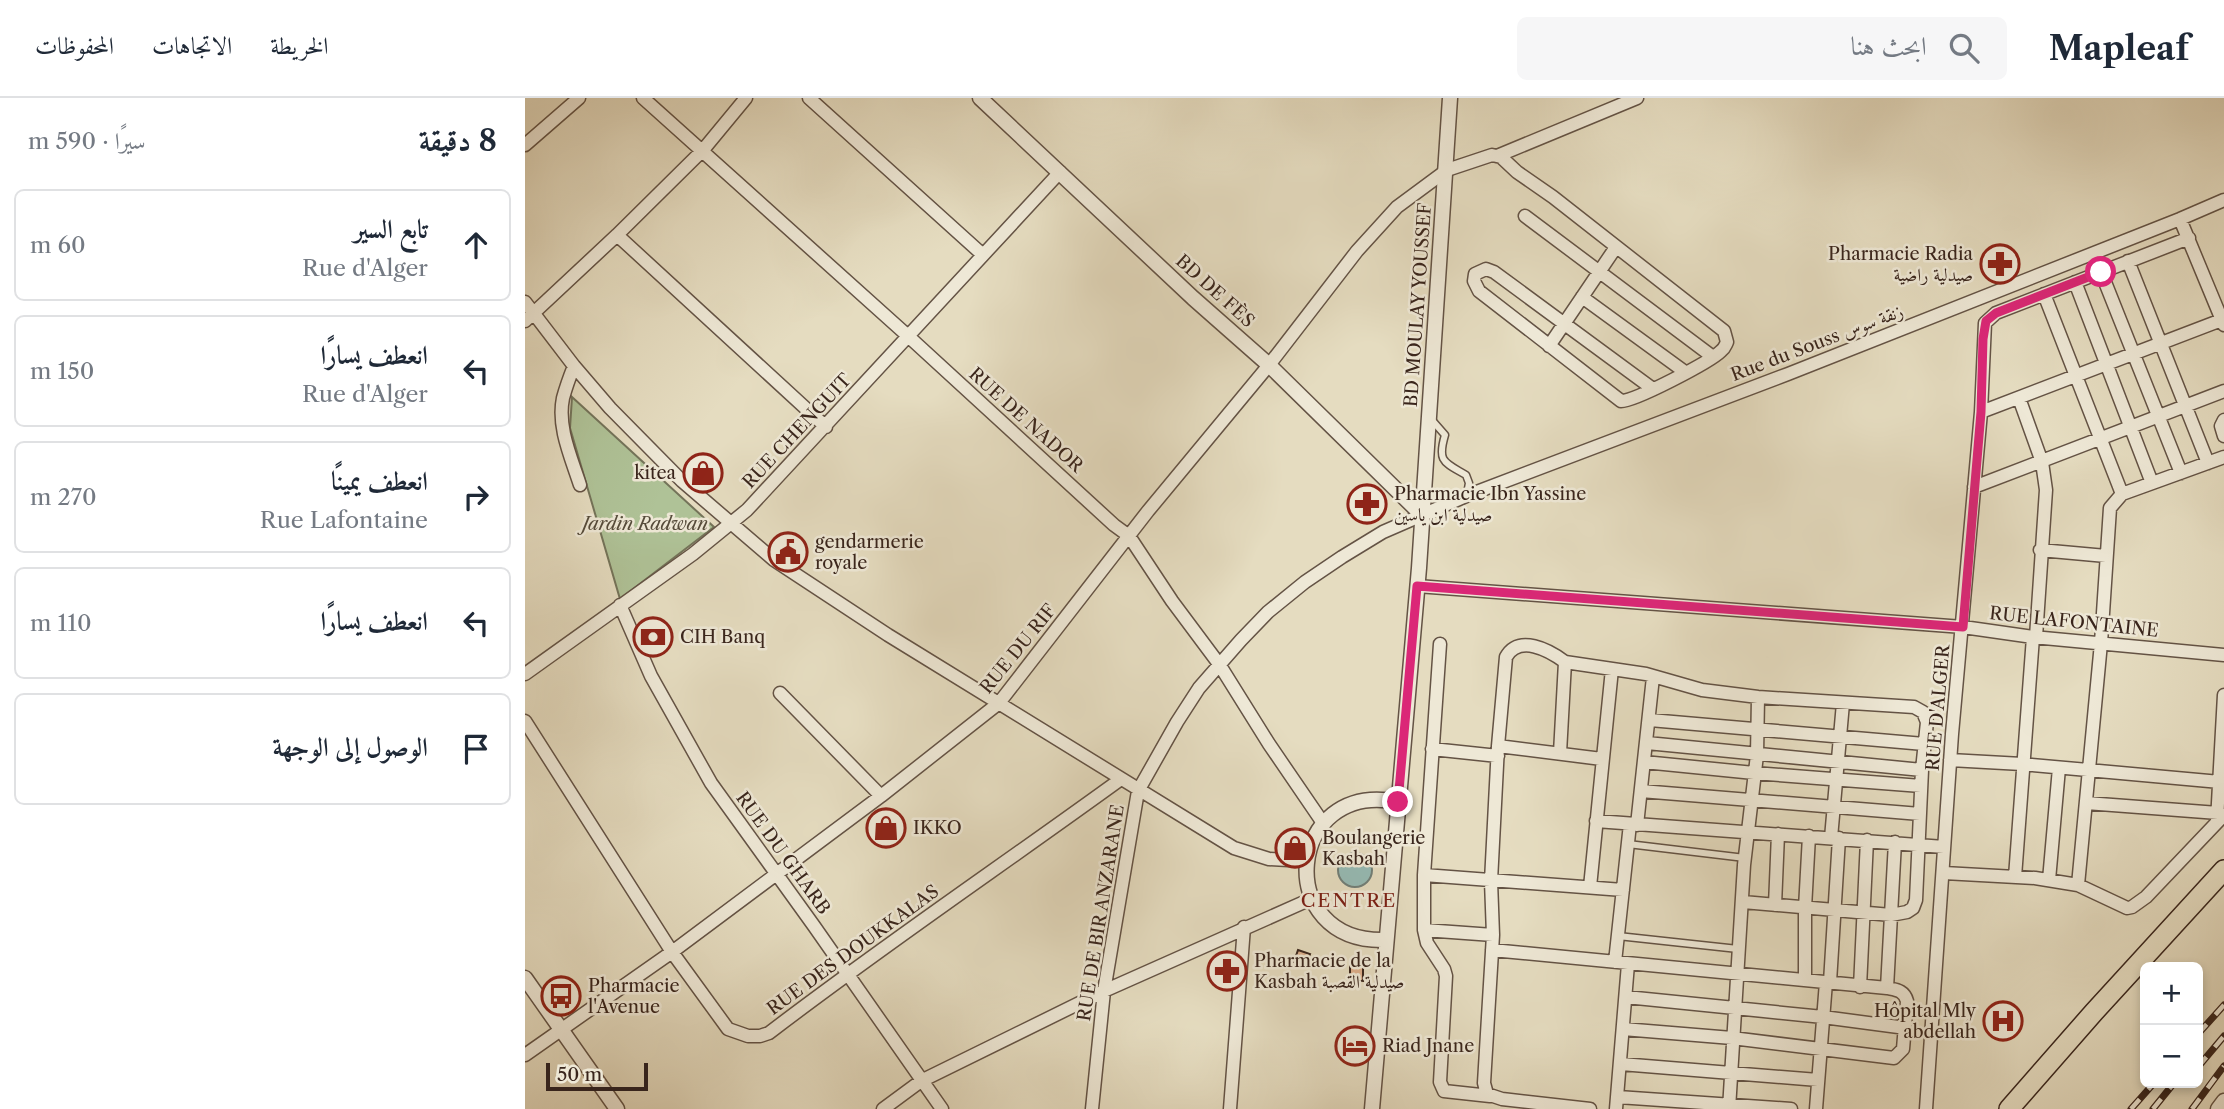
<!DOCTYPE html>
<html lang="ar">
<head>
<meta charset="utf-8">
<style>
	body { margin:0; font-family:"Libre Caslon Text",Amiri,serif; background:#f6f6f7; color:#1f2937; direction:rtl }
	.controls { position:absolute; right:21px; bottom:21px; display:grid; overflow:hidden; border-radius:10px; box-shadow:0 4px 10px #0003 }
	.controls button { width:63px; height:63px; display:grid; place-items:center; padding:0; border:0; border-bottom:2px solid #e0e1e3; background:#fff; color:#1f2937; font:35px sans-serif }
	.scale { position:absolute; left:21px; bottom:18px; width:102px; box-sizing:border-box; padding-left:7px; border:4px solid #39251c; border-top:0; font-size:19px; line-height:24px; white-space:nowrap; color:#39251c; -webkit-text-stroke:5px #eee8d6; paint-order:stroke }
	.stop { position:absolute; width:21px; height:21px; margin:-16px; border:5px solid #db2777; border-radius:50%; background:#fff }
	.stop.end { background:#db2777; border-color:#fff; box-shadow:0 2px 7px #0008 }
	.list { margin:0; padding:0; list-style:none }
	h2 { display:flex; justify-content:space-between; align-items:center; height:91px; margin:0; padding:0 28px; font-size:30px }
	h2 small { font-size:23px; font-weight:400; color:#747a83 }
	.list li { display:grid; grid-template-columns:46px 1fr auto; gap:21px; align-items:center; box-sizing:border-box; height:112px; margin:0 14px 14px; padding:0 14px; border:2px solid #e0e1e3; border-radius:10px }
	.list b { display:block; font-size:26px; white-space:nowrap }
	.list p { margin:0; font-size:23px; white-space:nowrap; color:#747a83 }
	.list em { font-size:23px; font-style:normal; color:#747a83 }
	.icon { flex:none; width:38px; height:38px; fill:none; stroke:currentColor; stroke-width:2; stroke-linecap:round; stroke-linejoin:round }
	.map { position:relative; flex:none; width:1699px; height:1011px; overflow:hidden; direction:ltr }
	header { display:flex; align-items:center; gap:42px; box-sizing:border-box; height:98px; padding:0 35px; background:#fff; border-bottom:2px solid #e0e1e3 }
	header strong { font-size:33px }
	nav { display:flex; gap:38px; margin-inline-start:auto; font-size:24px }
	.search { width:490px; height:63px; background:#f6f6f7; display:flex; align-items:center; gap:18px; box-sizing:border-box; padding:0 24px; border-radius:10px; color:#747a83; font-size:26px }
	main { display:flex }
	aside { flex:1; background:#fff }
	.map>svg:first-child { display:block }
</style>
</head>
<body>
<header>
<strong>Mapleaf</strong>
<div class="search"><svg class="icon" aria-label="search" viewBox="0 0 24 24"><circle cx="10" cy="10" r="6"/><path d="M15 15l6 6"/></svg>ابحث هنا</div>
<nav><a>الخريطة</a><a>الاتجاهات</a><a>المحفوظات</a></nav>
</header>
<main>
<div class="map">
<svg width="1699" height="1011" viewBox="0 0 1699 1011">
	<rect width="100%" height="100%" fill="#e5dcc0"/>
	<filter id="stains"><feTurbulence type="fractalNoise" baseFrequency=".00286" numOctaves="4"/><feColorMatrix values="0 0 0 0 .2 0 0 0 0 .09 0 0 0 0 .02 0 0 0 .5 -.17"/></filter>
	<radialGradient id="worn" r=".72"><stop offset=".6" stop-color="#630" stop-opacity="0"/><stop offset="1" stop-color="#630" stop-opacity=".3"/></radialGradient>
	<path fill="#afc297" stroke="#74745a" stroke-width="2" d="M47 299 189 429 95 501 45 330Z"/>
	<path fill="#96bbb5" stroke="#717f78" stroke-width="2" d="M813 772a17 17 0 1 1 34 0a17 17 0 1 1-34 0Z"/>
	<path fill="#deb08c" stroke="#39251c" stroke-width="2" d="M773 852 785 856 780 868 769 864Z
		M825 868 838 869V883L825 882Z"/>
	<g fill="none" stroke-linecap="round" stroke-linejoin="round">
		<g stroke="#645345" stroke-width="9">
			<path id="service" d="M906 321 920 337C912 364 919 364 941 377L944 385 942 396
				M1103 746 1220 760
				M1093 838 1213 851"/>
		</g>
		<g stroke="#645345" stroke-width="15">
			<path id="minor" d="M118 0 383 238 589 427 604 438 647 503 694 566 744 646 798 725
				M284 0 458 157
				M0 47 54 0
				M972 58 1112 0
				M1000 118 1188 259
				M1655 121 1699 227
				M92 137 301 329
				M1603 163 1683 365
				M1576 174 1656 375
				M1550 184 1627 385
				M1519 196 1597 396
				M1057 199 1160 274
				M0 204 49 268 85 310 157 383 249 462 363 537 709 750 744 761 781 763
				M0 223 92 137 178 52 221 0
				M1024 248 1091 149
				M49 268C45 278 41 289 38 300 32 329 46 359 55 387
				M1494 300 1517 364 1521 392 1511 539
				M1456 314 1699 221
				M1699 322 1696 328 1699 338
				M1449 389 1699 293
				M1515 452 1581 458
				M892 488 1438 529 1508 539 1699 557
				M95 507 126 578 186 685 289 828 417 1011
				M915 546 899 777V832L902 845 919 871 921 878 915 984 919 993 965 998
				M1040 564C1024 552 994 536 981 559L973 648 966 783 968 837 959 985 962 996 977 1001 1065 1011
				M0 576 168 456 222 412 535 74
				M255 595 356 698
				M1125 622 1399 646
				M0 623 147 854 203 931 223 938H235L244 935C359 847 479 766 596 681
				M1122 645 1397 672
				M973 648 1077 661
				M907 651 973 658
				M1035 655 1040 564 1121 576 1177 592 1233 599 1389 609 1398 614 1402 624 1397 672 1391 802 1388 810 1382 814 1366 817 1218 804
				M1425 662 1497 666 1695 684
				M1119 664 1229 675 1396 688
				M1116 693 1395 716
				M1561 705 1693 715
				M1071 723 1419 749
				M1692 723 1699 597
				M1112 727 1128 579
				M1306 740 1318 605
				M1419 775 1510 780 1553 787 1602 810 1607 809 1621 799 1699 717
				M899 777 1098 792
				M1490 779 1508 539
				M1524 782 1534 670
				M1553 787 1576 545 1585 410 1597 396 1699 359
				M1065 789 1087 571
				M1250 807 1253 736
				M899 832 968 837
				M967 852 1362 890C1371 892 1379 892 1382 903L1378 951 1369 960 1207 940 1098 931
				M1090 864 1105 726
				M1280 882V810L1284 738
				M1305 884 1314 740
				M1335 889 1342 742
				M1362 890 1370 744
				M1101 899 1298 919 1381 930
				M0 957 147 854 356 698 474 605 623 413 744 267 832 153 872 109 922 72 967 57 976 59 992 74 1028 99 1199 233 1202 244C1200 248 1200 250 1196 253 1185 264 1110 303 1096 303L954 193 949 183 950 176 961 171 969 174 1128 291
				M1096 966 1293 982
				M1093 999 1266 1011
				M358 1011 396 983 579 893 786 801
				M567 1011 579 893 613 693 652 624 674 590 716 542 743 514 780 484 817 459 858 434 941 398 1263 276 1655 121 1699 102
				M705 1011 719 829
				M1091 1011 1103 866
				M1204 1011 1219 767 1232 657 1233 599
				M1291 1011 1301 884
				M1401 1011 1427 636 1456 314 1460 225 1471 215 1664 140"/>
		</g>
		<g stroke="#645345" stroke-width="17">
			<path id="tertiary" d="M455 0 668 200 744 267 897 417
				M861 842C746 846 761 681 873 704
				M0 880 92 1011
				M847 1011 894 470 925 0
				M1693 1011 1699 1003"/>
		</g>
		<g stroke="#39251c" stroke-width="22">
			<path id="primary" d="M1484 1011 1569 914 1699 772"/>
		</g>
		<use href="#service" stroke="#eee8d6" stroke-width="6"/>
		<use href="#minor" stroke="#eee8d6" stroke-width="12"/>
		<use href="#tertiary" stroke="#eee8d6" stroke-width="14"/>
		<use href="#primary" stroke="#e5dcc0" stroke-width="19"/>
		<g stroke="#39251c" stroke-width="7">
			<path id="rail" d="M1673 936 1699 907
				M1673 969 1699 938
				M1606 1011 1629 985
				M1628 1011 1649 985
				M1667 1011 1699 968"/>
		</g>
		<use href="#rail" stroke="#eee8d6" stroke-width="4.5" stroke-dasharray="13" stroke-linecap="butt"/>
	</g>
	<g fill="none" stroke-linecap="round" stroke-linejoin="round">
		<path stroke="#db2777" stroke-width="9" d="M873 704 892 488 1438 529 1456 314 1458 241 1461 223 1471 215 1576 174"/>
	</g>
	<defs>
		<g id="pharmacy-ring" transform="scale(2.0125)"><circle r="9.5" fill="#eee8d6" stroke="#8f2418" stroke-width="1.5"/><path d="M-2-6h4v4h4v4h-4v4h-4v-4h-4v-4h4Z" fill="#8f2418"/></g>
		<g id="shop-ring" transform="scale(2.0125)"><circle r="9.5" fill="#eee8d6" stroke="#8f2418" stroke-width="1.5"/><path d="M-5-2.5h2.3a2.7 3.5 0 0 1 5.4 0H5L5.5 6h-11ZM-1.5-2.5h3a1.5 2.3 0 0 0-3 0Z" fill="#8f2418"/></g>
		<g id="civic-ring" transform="scale(2.0125)"><circle r="9.5" fill="#eee8d6" stroke="#8f2418" stroke-width="1.5"/><path d="M-.6-6.5H3V-4.5H.6V-3L4-1V1h2V6H-6V1h2V-1L-.6-3ZM-1.2 2.5V6h2.4V2.5Z" fill="#8f2418"/></g>
		<g id="bank-ring" transform="scale(2.0125)"><circle r="9.5" fill="#eee8d6" stroke="#8f2418" stroke-width="1.5"/><path d="M-6-4H6V4H-6ZM0-2.3a2.3 2.3 0 1 0 0 4.6a2.3 2.3 0 1 0 0-4.6Z" fill="#8f2418"/></g>
		<g id="bus-ring" transform="scale(2.0125)"><circle r="9.5" fill="#eee8d6" stroke="#8f2418" stroke-width="1.5"/><path d="M-5-6H5V4H4V6H2V4H-2V6H-4V4H-5ZM-3.5-4V0h7V-4ZM-3.5 1.2v1.5H-2V1.2ZM2 1.2v1.5H3.5V1.2Z" fill="#8f2418"/></g>
		<g id="hospital-ring" transform="scale(2.0125)"><circle r="9.5" fill="#eee8d6" stroke="#8f2418" stroke-width="1.5"/><path d="M-5-5h3v3.5h4V-5h3V5h-3V1.5h-4V5h-3Z" fill="#8f2418"/></g>
		<g id="hotel-ring" transform="scale(2.0125)"><circle r="9.5" fill="#eee8d6" stroke="#8f2418" stroke-width="1.5"/><path d="M-6-4.5h1.5V1H6V5H4.5V3h-9V5H-6ZM-4 0a1.8 1.8 0 1 1 3.6 0ZM.5 0V-2.5h3Q6-2.5 6 0Z" fill="#8f2418"/></g>
	</defs>
	<g fill-rule="evenodd">
		<use href="#pharmacy-ring" x="1475" y="166"/>
		<use href="#shop-ring" x="178" y="375"/>
		<use href="#pharmacy-ring" x="842" y="406"/>
		<use href="#civic-ring" x="263" y="454"/>
		<use href="#bank-ring" x="128" y="539"/>
		<use href="#shop-ring" x="361" y="730"/>
		<use href="#shop-ring" x="770" y="750"/>
		<use href="#pharmacy-ring" x="702" y="873"/>
		<use href="#bus-ring" x="36" y="898"/>
		<use href="#hospital-ring" x="1478" y="923"/>
		<use href="#hotel-ring" x="830" y="948"/>
	</g>
	<g text-anchor="middle" dominant-baseline="central" stroke-width="5" stroke-linejoin="round" paint-order="stroke">
		<g font-size="18" fill="#39251c" stroke="#eee8d6" text-anchor="start">
			<text x="1448" y="156" text-anchor="end">Pharmacie Radia<tspan x="1448" dy="21">صيدلية راضية</tspan></text>
			<text x="151" y="375" text-anchor="end">kitea</text>
			<text x="869" y="396">Pharmacie Ibn Yassine<tspan x="869" dy="21">صيدلية ابن ياسين</tspan></text>
			<text x="290" y="444">gendarmerie<tspan x="290" dy="21">royale</tspan></text>
			<text x="155" y="539">CIH Banq</text>
			<text x="388" y="730">IKKO</text>
			<text x="797" y="740">Boulangerie<tspan x="797" dy="21">Kasbah</tspan></text>
			<text x="729" y="863">Pharmacie de la<tspan x="729" dy="21">Kasbah صيدلية القصبة</tspan></text>
			<text x="63" y="888">Pharmacie<tspan x="63" dy="21">l'Avenue</tspan></text>
			<text x="1451" y="913" text-anchor="end">Hôpital Mly<tspan x="1451" dy="21">abdellah</tspan></text>
			<text x="857" y="948">Riad Jnane</text>
		</g>
		<g font-size="18" fill="#39251c" stroke="#eee8d6">
			<text transform="translate(690 193) rotate(42)">BD DE FÈS</text>
			<text transform="translate(893 207) rotate(-86)">BD MOULAY YOUSSEF</text>
			<text transform="translate(1292 245) rotate(-21)">Rue du Souss زنقة سوس</text>
			<text transform="translate(501 322) rotate(42)">RUE DE NADOR</text>
			<text transform="translate(272 333) rotate(-47)">RUE CHENGUIT</text>
			<text transform="translate(1549 524) rotate(6)">RUE LAFONTAINE</text>
			<text transform="translate(493 551) rotate(-51)">RUE DU RIF</text>
			<text transform="translate(1413 610) rotate(-85)">RUE D'ALGER</text>
			<text transform="translate(258 755) rotate(54)">RUE DU GHARB</text>
			<text transform="translate(576 815) rotate(-81)">RUE DE BIR ANZARANE</text>
			<text transform="translate(328 852) rotate(-36)">RUE DES DOUKKALAS</text>
		</g>
		<g font-size="18" font-style="italic" fill="#564c3b" stroke="#eee8d6">
			<text x="120" y="426">Jardin Radwan</text>
		</g>
		<g font-size="19" letter-spacing="2" fill="#7a1f14" stroke="#eee8d6">
			<text x="824" y="802">CENTRE</text>
		</g>
	</g>
	<rect width="100%" height="100%" filter="url(#stains)"/>
	<rect width="100%" height="100%" fill="url(#worn)"/>
</svg>
<div class="controls">
<button>+</button>
<button>−</button>
</div>
<div class="scale">50 m</div>
<div class="stop" style="left:1576px;top:174px"></div>
<div class="stop end" style="left:873px;top:704px"></div>
</div>
<aside>
<h2>8 دقيقة<small>سيرًا · 590 m</small></h2>
<ul class="list">
<li><svg class="icon" aria-label="ahead" viewBox="0 0 24 24"><path d="M12 20V5M6 11l6-6 6 6"/></svg><div><b>تابع السير</b><p>Rue d'Alger</p></div><em>60 m</em></li>
<li><svg class="icon" aria-label="left" viewBox="0 0 24 24"><path d="M17 20v-9H6M10 6l-5 5 5 5"/></svg><div><b>انعطف يسارًا</b><p>Rue d'Alger</p></div><em>150 m</em></li>
<li><svg class="icon" aria-label="right" viewBox="0 0 24 24"><path d="M7 20v-9h11M14 6l5 5-5 5"/></svg><div><b>انعطف يمينًا</b><p>Rue Lafontaine</p></div><em>270 m</em></li>
<li><svg class="icon" aria-label="left" viewBox="0 0 24 24"><path d="M17 20v-9H6M10 6l-5 5 5 5"/></svg><div><b>انعطف يسارًا</b></div><em>110 m</em></li>
<li><svg class="icon" aria-label="arrive" viewBox="0 0 24 24"><path d="M6 21V4h12l-3 4 3 4H6"/></svg><div><b>الوصول إلى الوجهة</b></div></li>
</ul>
</aside>
</main>
</body>
</html>
